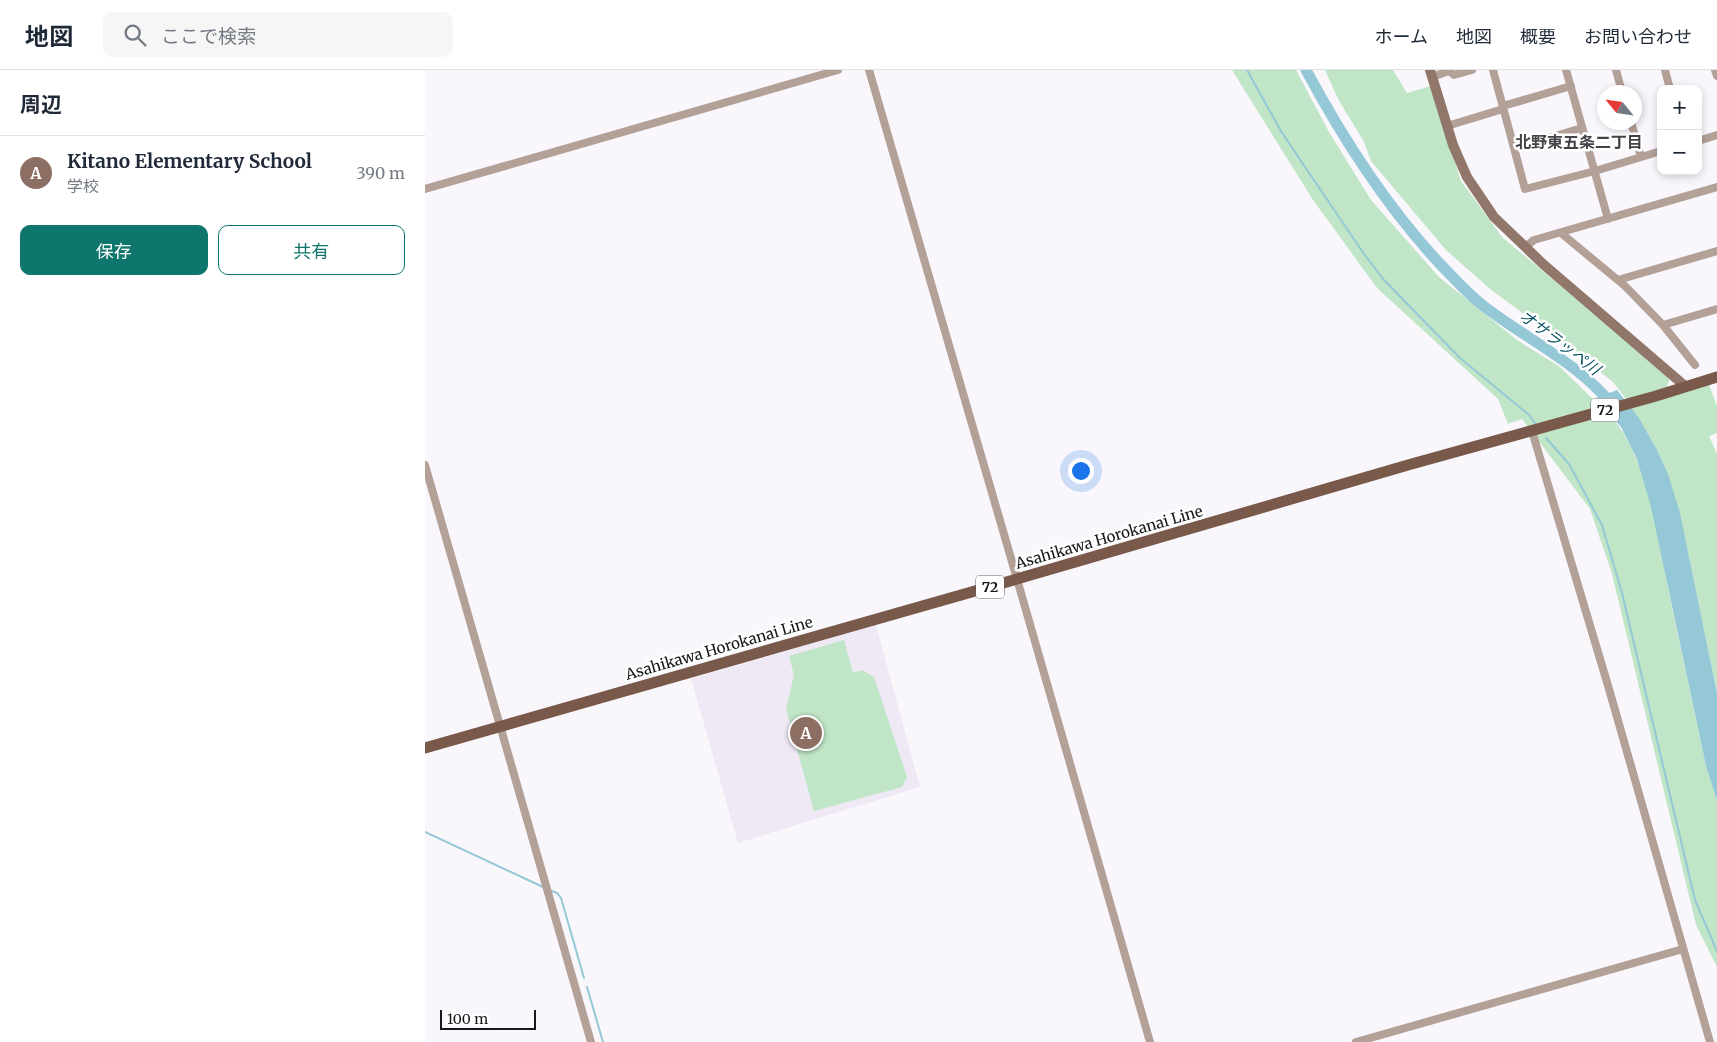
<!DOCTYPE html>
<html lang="ja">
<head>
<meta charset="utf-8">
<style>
	body { margin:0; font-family:Merriweather,"Noto Sans JP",serif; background:#f6f6f7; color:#1f2937 }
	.controls { position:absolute; right:15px; top:15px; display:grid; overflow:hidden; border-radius:10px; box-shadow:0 2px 8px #0003 }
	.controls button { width:45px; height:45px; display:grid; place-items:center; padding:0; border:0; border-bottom:1px solid #e0e1e3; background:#fff; color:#1f2937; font:25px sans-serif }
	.compass { position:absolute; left:1172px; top:15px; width:45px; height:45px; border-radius:50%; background:#fff; box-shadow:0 2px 8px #0003; rotate:299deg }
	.scale { position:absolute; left:15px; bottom:12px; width:96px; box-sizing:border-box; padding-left:5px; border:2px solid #181719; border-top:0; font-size:14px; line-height:18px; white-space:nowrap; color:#181719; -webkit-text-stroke:4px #fff; paint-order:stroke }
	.you { position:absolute; left:655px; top:400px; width:18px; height:18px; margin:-12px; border:4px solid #fff; border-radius:50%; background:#1a73e8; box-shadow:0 0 0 8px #1a73e833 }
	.badge { display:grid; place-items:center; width:32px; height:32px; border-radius:50%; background:#0f766e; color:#fff; font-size:16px; font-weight:700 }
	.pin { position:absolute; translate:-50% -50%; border:2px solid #fff; box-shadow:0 1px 5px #0006 }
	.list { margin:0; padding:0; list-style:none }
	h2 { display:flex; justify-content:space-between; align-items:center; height:65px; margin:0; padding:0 20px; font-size:21px }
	h2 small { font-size:16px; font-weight:400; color:#747a83 }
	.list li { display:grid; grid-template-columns:32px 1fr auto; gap:15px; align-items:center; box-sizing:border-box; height:75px; padding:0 20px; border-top:1px solid #e0e1e3 }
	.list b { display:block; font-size:19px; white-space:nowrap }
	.list p { margin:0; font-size:16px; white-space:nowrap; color:#747a83 }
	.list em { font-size:16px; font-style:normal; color:#747a83 }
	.actions { display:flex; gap:10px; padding:15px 20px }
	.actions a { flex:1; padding:11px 0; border:1px solid #0f766e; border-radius:10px; text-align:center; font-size:18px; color:#0f766e }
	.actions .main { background:#0f766e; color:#fff }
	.icon { flex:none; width:28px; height:28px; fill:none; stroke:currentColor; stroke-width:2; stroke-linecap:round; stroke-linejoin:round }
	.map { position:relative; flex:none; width:1292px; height:972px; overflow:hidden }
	header { display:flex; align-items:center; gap:30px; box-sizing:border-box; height:70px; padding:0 25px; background:#fff; border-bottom:1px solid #e0e1e3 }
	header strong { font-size:24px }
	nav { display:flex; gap:28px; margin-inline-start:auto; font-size:18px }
	.search { width:350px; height:45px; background:#f6f6f7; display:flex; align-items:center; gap:12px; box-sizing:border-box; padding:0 18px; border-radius:10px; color:#747a83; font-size:19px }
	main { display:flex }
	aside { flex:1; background:#fff }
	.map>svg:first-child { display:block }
</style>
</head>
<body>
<header>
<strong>地図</strong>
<div class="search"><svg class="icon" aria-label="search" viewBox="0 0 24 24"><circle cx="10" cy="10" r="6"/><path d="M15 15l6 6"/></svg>ここで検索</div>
<nav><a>ホーム</a><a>地図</a><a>概要</a><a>お問い合わせ</a></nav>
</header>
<main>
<aside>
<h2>周辺<small></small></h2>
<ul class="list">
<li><span class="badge" style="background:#8d6e63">A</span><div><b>Kitano Elementary School</b><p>学校</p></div><em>390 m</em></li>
</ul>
<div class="actions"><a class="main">保存</a><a>共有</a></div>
</aside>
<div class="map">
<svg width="1292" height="972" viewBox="0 0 1292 972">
	<rect width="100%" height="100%" fill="#f9f7fc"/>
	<path fill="#eee9f5" d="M451 555 495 717 313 773 266 609Z"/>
	<path fill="#c0e5c7" d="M807 0H871L904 62 946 130 1014 207 1092 270 1135 297 1175 336 1104 358 1097 349 1083 354 1073 329 952 218 888 130Z
		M900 0H968L982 23 1006 16 1036 111 1077 167 1245 307 1242 317 1202 330 1188 312 1149 281 1065 219 1021 180 946 91 939 72 913 29Z
		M1283 312 1292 336V363L1284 366 1292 384V623C1284 584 1276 546 1268 507 1255 444 1245 389 1205 337Z
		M1183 342C1226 392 1232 465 1245 528 1257 584 1269 640 1281 696L1292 731V897L1271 855 1187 504 1165 439 1107 362Z
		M419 570 428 603 437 600 449 607 482 707 477 717 389 741 361 639 369 605 364 586Z"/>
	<path fill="#95c8d7" d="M1192 320 1214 348 1231 378 1243 404 1255 443 1292 623V731L1281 696 1226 437 1212 389 1196 357 1171 328Z"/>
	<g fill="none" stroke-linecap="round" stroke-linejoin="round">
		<path stroke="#95c8d7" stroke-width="2" d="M822 0 856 61 876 91 939 184 959 210 1035 288 1104 345 1110 353
			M1121 368 1144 394 1177 455 1197 523 1270 830 1292 881
			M0 762 118 817
			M124 820 132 823 136 828 159 908
			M162 917 178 972"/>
		<path stroke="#95c8d7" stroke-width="11" d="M881 0C918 69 961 136 1015 194 1028 207 1041 222 1056 234 1099 268 1153 292 1188 336"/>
		<path stroke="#b3a097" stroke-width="8" d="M444 0 592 509 725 972
			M1068 0 1100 119 1170 101 1236 81
			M1141 0 1183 149
			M1191 0 1197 22
			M1240 0 1245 19
			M1290 0 1292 6
			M1007 7 1024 1 1029 5 1047 0
			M1078 36 1146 16
			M1206 52 1216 87
			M1022 56 1078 39
			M1273 71 1292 65
			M1089 78 1157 58
			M0 119 413 0
			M1136 163 1200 216 1238 255 1270 295
			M1100 177 1109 170 1292 117
			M1193 210 1292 181
			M1238 255 1292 239
			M1107 361 1184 619 1285 972
			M0 395 166 972
			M931 972 1258 879"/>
		<path stroke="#91766a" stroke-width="10" d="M1005 0 1028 75 1042 107 1069 147 1118 194 1260 316"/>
		<path stroke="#795949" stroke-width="11" d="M0 678 592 509 983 395 1231 326 1292 307"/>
	</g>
	<g text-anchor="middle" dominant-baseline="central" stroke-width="5" stroke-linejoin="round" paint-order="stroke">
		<g fill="#fff" stroke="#5d5d5e" stroke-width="1">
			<rect x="1166" y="328.5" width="28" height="23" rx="4"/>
			<rect x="551" y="505.5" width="28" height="23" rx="4"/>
		</g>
		<g font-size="14" font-weight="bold" fill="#181719">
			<text x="1180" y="340">72</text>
			<text x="565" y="517">72</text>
		</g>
		<g font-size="15" fill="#181719" stroke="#fff">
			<text transform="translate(684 467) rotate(-16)">Asahikawa Horokanai Line</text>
			<text transform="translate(294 578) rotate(-16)">Asahikawa Horokanai Line</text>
		</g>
		<g font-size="16" font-weight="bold" fill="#444347" stroke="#fff">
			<text x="1154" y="72">北野東五条二丁目</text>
		</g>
		<g font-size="16" font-style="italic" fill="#0a5363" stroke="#fff">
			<text transform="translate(1135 272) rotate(37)">オサラッペ川</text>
		</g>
	</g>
</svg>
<div class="controls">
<button>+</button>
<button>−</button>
</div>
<svg class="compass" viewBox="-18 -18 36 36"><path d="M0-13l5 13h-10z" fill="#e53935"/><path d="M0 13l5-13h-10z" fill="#747a83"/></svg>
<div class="scale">100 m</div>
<div class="you"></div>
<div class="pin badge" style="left:381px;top:663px;background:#8d6e63">A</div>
</div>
</main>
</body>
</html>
